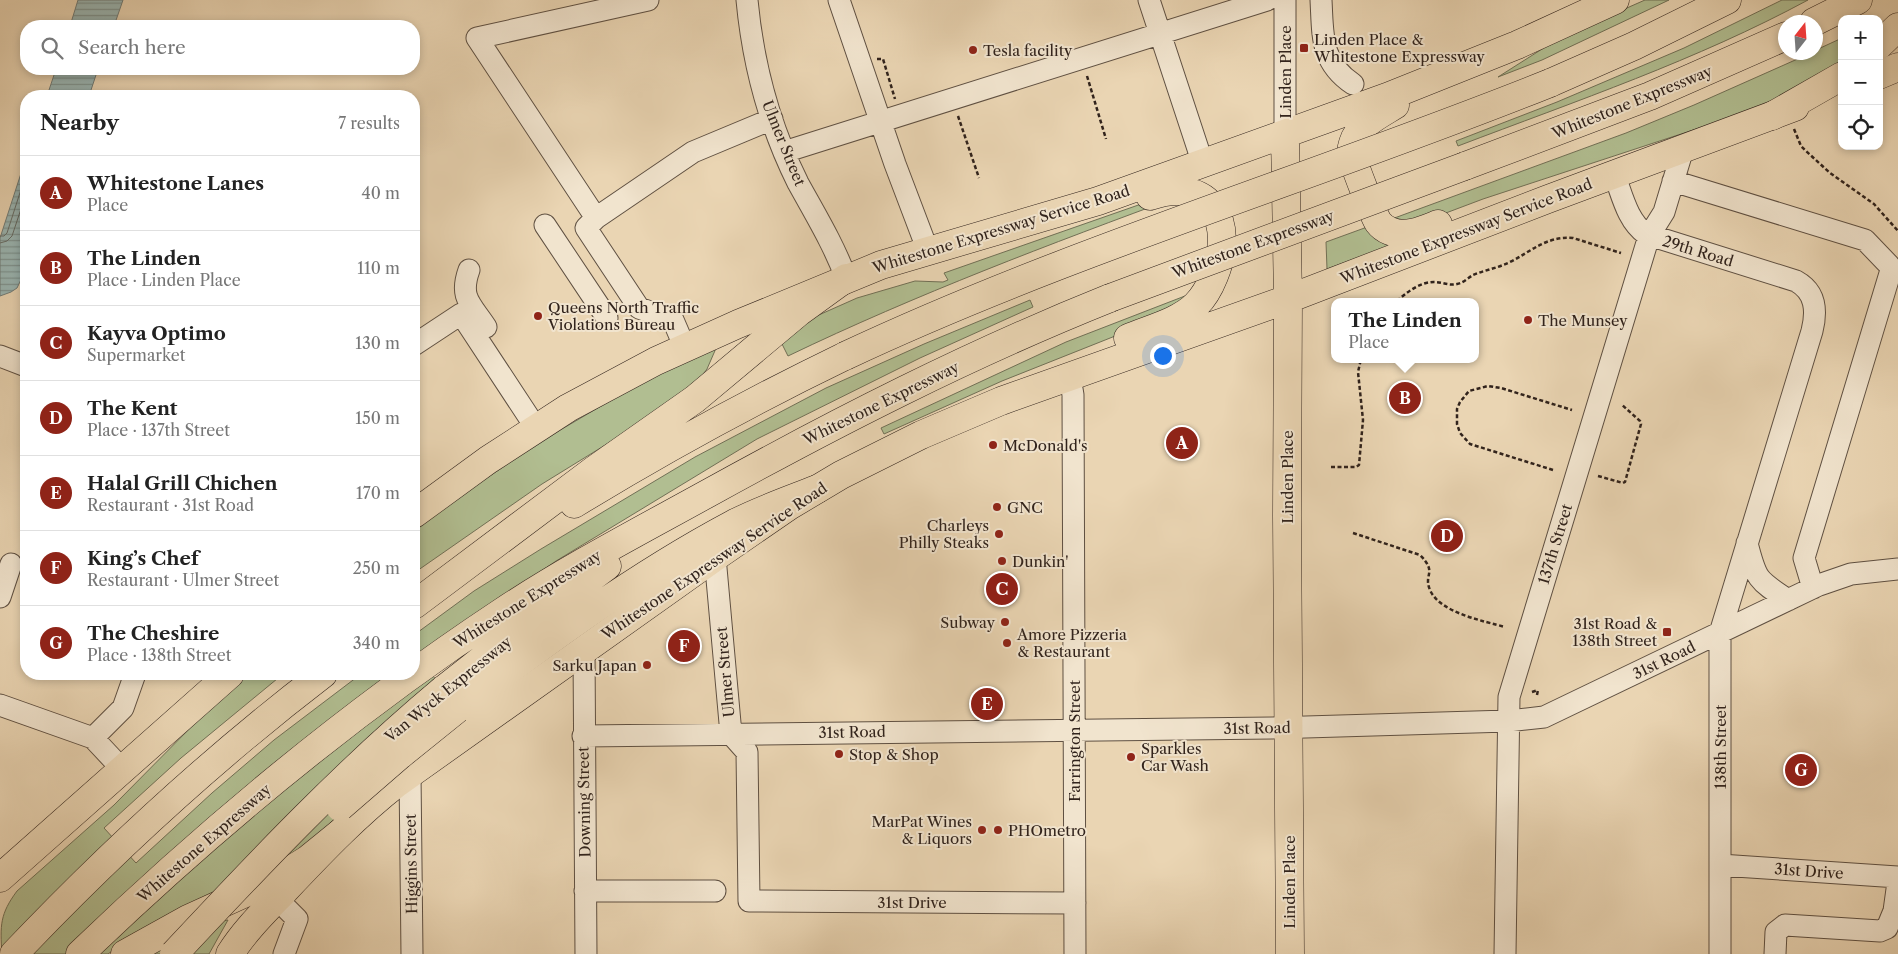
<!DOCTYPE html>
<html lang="en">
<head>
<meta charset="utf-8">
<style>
	body { margin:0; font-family:"Libre Caslon Text",serif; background:#f2f2f2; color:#222 }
	.controls { position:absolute; right:15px; top:15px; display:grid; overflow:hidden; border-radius:10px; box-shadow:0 2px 8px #0003 }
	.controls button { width:45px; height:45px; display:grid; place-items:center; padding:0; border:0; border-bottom:1px solid #e0e0e0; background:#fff; color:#222; font:25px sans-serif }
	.compass { position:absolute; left:1778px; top:15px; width:45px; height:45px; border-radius:50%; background:#fff; box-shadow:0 2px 8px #0003; rotate:17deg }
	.you { position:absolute; left:1162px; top:355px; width:18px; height:18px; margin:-12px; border:4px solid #fff; border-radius:50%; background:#1a73e8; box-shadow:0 0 0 8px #1a73e833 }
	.badge { display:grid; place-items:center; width:32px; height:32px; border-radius:50%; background:#8f2418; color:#fff; font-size:16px; font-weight:700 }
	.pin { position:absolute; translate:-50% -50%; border:2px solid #fff; box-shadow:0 1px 5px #0006 }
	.popup { position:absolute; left:1331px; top:298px; width:148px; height:65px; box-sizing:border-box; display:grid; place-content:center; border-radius:10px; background:#fff; filter:drop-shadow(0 1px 4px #0005); font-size:16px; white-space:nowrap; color:#767676 }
	.popup b { font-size:19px; color:#222 }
	.popup::after { content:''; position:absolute; left:50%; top:100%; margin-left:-10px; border:10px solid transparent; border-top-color:#fff }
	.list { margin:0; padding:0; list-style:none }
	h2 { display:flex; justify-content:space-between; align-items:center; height:65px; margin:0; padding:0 20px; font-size:21px }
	h2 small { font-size:16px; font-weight:400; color:#767676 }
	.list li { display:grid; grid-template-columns:32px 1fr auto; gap:15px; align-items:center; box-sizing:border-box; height:75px; padding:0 20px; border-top:1px solid #e0e0e0 }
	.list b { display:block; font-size:19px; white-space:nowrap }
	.list p { margin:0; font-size:16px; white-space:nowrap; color:#767676 }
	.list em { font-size:16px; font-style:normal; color:#767676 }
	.icon { flex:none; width:28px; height:28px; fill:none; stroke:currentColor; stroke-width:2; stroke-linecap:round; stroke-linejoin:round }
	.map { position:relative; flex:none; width:1898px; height:954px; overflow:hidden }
	.search { position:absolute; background:#fff; box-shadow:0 2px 8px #0003; left:20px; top:20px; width:400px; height:55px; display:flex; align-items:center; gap:12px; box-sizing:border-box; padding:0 18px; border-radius:20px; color:#767676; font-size:19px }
	.panel { position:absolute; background:#fff; box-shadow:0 2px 8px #0003; left:20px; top:90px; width:400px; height:590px; border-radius:20px }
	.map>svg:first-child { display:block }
</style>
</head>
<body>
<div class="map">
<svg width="1898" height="954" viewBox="0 0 1898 954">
	<defs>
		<pattern id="water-rules" width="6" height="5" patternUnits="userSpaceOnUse" patternTransform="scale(1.25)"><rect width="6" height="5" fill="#9ab7b5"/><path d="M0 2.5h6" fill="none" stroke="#7e9492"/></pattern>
	</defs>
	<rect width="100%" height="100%" fill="#ead5b3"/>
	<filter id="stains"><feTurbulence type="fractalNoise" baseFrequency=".004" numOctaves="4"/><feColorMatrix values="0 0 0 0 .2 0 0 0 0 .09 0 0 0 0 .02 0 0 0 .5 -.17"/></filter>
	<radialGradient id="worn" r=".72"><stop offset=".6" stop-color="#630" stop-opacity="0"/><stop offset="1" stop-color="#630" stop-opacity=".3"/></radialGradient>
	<path fill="#b1be91" stroke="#717056" d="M1645 0H1669L1542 60 1498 77 1561 37Z
		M1782 0H1808C1697 60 1576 101 1458 146L1456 141 1557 102 1684 48Z
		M1842 38V69L1745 113 1483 199 1422 222 1389 220 1626 133 1694 105 1811 53 1816 52V50Z
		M1167 195H1183C1050 244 917 294 788 356L780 340 812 318 857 298 915 281 943 282 948 280 944 273Z
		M1370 226 1392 245 1327 269 1326 242Z
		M1203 289 1168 315 1002 381 884 434 881 428 1066 342Z
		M1030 300 1033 307 920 358 757 439 556 561 418 655 462 716 316 842 122 944 108 954H2C0 925 0 914 17 891L114 805 206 712 247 674H283L181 758 104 828 136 863 212 793 274 740 361 674H414V635L474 591 541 549 695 457 826 388 924 344Z
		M717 346 707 369 688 394 542 484 414 573V532L454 499 562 429 647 379Z
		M228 920 209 954H142L195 926Z"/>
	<path fill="url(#water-rules)" stroke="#707c78" d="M78 0H123L114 26H70Z
		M56 69H98L89 96H47Z
		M26 158V269L17 288 11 292 0 296V238Z"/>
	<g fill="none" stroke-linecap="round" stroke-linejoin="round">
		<path stroke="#666d68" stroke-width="1" d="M0 236H4L7 233 26 174
			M0 243 7 241 12 236 26 194"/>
		<g stroke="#5f5042" stroke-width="23">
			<path id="minor" d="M648 0 477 38 596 218 693 152 772 119
				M747 0C753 64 769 125 798 183 815 214 834 245 846 278
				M839 0 895 164 928 251
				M1149 0 1203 164
				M1285 0V134
				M1321 0C1323 35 1320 62 1353 84
				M784 152 1267 0
				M1614 174C1622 194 1627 221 1646 234L1796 281C1816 292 1817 311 1812 331L1720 633V954
				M1673 181 1865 240 1889 265 1891 270 1804 558 1813 588
				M596 218 586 228 639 308 673 320 685 348
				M545 225 607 318
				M469 270C459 298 471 304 486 327
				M414 345 461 314 536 428
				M0 356 26 366
				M1070 377 1073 395 1075 954
				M1747 543C1756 579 1757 580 1788 600
				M715 557 731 734 747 752 749 901 1075 903
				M0 597 11 564
				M584 650 586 954
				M0 705 93 738 123 770
				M583 736 1272 728 1508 721 1544 717 1819 585 1851 574 1898 569
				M93 738 123 708 135 674
				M410 774 412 954
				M1720 865 1898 877
				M585 891H715
				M277 899 297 919 284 954
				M1505 954 1509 697 1649 236 1664 212 1683 149
				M1775 954 1776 932 1785 925 1880 931 1887 928 1894 911 1898 882"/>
		</g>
		<g stroke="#31231c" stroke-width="29">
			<path id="major" d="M1879 75 1898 67
				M1395 105C1379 115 1359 124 1353 143 1352 146 1351 151 1352 154 1353 164 1373 213 1378 222 1381 226 1385 229 1390 231 1406 238 1423 230 1438 224
				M1285 134 1288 299 1287 516 1290 954
				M1128 338C1149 329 1179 322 1196 305 1204 297 1210 286 1214 276 1236 223 1211 175 1150 196
				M414 514 488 460 568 408 656 361 738 324 881 265 1098 201 1387 97 1517 45 1615 0
				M0 878 230 674
				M230 954C245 930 266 910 285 890 321 852 356 815 397 783L715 557 789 506 841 475 921 435 1001 401 1288 299 1548 199 1795 107"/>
		</g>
		<g stroke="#31231c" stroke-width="29">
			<path id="highway" d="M1814 22 1858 0
				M1879 45 1898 27
				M1550 83 1634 46 1727 0
				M1772 116 1842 76
				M1465 166 1650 96 1786 36
				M574 504C662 450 752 401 845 356
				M414 605 594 470 695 399 799 312 846 278
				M443 690 508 639 607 566
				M457 709C545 643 635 576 733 524 760 510 789 500 817 489
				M14 954C110 853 212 759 323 674
				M80 954C210 829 351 712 502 612 567 569 636 533 705 495 837 422 970 354 1110 298
				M125 954 188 919 278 878 307 860 339 834"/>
		</g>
		<path stroke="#31231c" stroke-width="2.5" stroke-dasharray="4 2.5" stroke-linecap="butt" d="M877 59H883L895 99
			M1087 76 1106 139
			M958 116 979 178
			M1794 129 1801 146 1806 151 1830 173 1874 204 1898 231
			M1397 301C1407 292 1420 282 1434 282 1442 282 1449 286 1457 284 1463 283 1468 278 1473 275 1485 270 1498 268 1510 262 1532 251 1546 236 1573 238L1621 253
			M1331 345H1335
			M1331 467H1356L1359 465 1363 420 1358 372 1361 359
			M1553 470 1470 444 1460 433 1457 424V409L1460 402 1469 391 1488 386 1501 388 1572 410
			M1598 476 1623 483 1625 482 1641 424 1640 421 1621 404
			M1353 533 1420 555C1438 573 1423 574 1430 590 1440 613 1484 621 1505 627
			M1532 692 1538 690
			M1537 695 1538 690"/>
		<use href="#minor" stroke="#f1e4ce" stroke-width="21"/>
		<use href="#major" stroke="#ead5b3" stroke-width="28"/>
		<use href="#highway" stroke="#ead5b3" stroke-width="28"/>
		<g stroke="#31231c" stroke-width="29" stroke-linecap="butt">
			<path id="highway-bridge" d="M1110 298 1465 166
				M845 356C1073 249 1316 177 1550 83
				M340 807 400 755 457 709
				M174 954C260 862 346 771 443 690"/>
		</g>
		<use href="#highway-bridge" stroke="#ead5b3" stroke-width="28"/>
	</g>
	<g fill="#8f2418" stroke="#f1e4ce" stroke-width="2">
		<rect x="1299" y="43" width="10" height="10" rx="2.5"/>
		<circle cx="973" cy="50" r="5"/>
		<circle cx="538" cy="316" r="5"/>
		<circle cx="1528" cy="320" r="5"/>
		<circle cx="993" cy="445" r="5"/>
		<circle cx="997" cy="507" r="5"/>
		<circle cx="999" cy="534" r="5"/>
		<circle cx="1002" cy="561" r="5"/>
		<circle cx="1005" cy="622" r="5"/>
		<rect x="1662" y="627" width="10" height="10" rx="2.5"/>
		<circle cx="1007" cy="643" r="5"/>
		<circle cx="647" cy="665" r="5"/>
		<circle cx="839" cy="754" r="5"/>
		<circle cx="1131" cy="757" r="5"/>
		<circle cx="982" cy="830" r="5"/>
		<circle cx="998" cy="830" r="5"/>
	</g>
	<g text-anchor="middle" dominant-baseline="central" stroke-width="4" stroke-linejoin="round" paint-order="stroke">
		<g font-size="15" fill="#31231c" stroke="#f1e4ce" text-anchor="start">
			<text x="1314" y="39">Linden Place &amp;<tspan x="1314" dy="17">Whitestone Expressway</tspan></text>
			<text x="983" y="50">Tesla facility</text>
			<text x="548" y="307">Queens North Traffic<tspan x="548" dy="17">Violations Bureau</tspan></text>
			<text x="1538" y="320">The Munsey</text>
			<text x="1003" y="445">McDonald's</text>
			<text x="1007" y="507">GNC</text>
			<text x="989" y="525" text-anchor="end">Charleys<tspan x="989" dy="17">Philly Steaks</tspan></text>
			<text x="1012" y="561">Dunkin'</text>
			<text x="995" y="622" text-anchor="end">Subway</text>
			<text x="1657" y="623" text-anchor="end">31st Road &amp;<tspan x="1657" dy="17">138th Street</tspan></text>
			<text x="1017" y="634">Amore Pizzeria<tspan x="1017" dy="17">&amp; Restaurant</tspan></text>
			<text x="637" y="665" text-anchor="end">Sarku Japan</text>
			<text x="1141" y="748">Sparkles<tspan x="1141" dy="17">Car Wash</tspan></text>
			<text x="849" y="754">Stop &amp; Shop</text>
			<text x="972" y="821" text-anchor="end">MarPat Wines<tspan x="972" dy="17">&amp; Liquors</tspan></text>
			<text x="1008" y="830">PHOmetro</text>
		</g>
		<g font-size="15" fill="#31231c" stroke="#f1e4ce">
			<text transform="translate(1285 72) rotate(-90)">Linden Place</text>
			<text transform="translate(1632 102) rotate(-22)">Whitestone Expressway</text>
			<text transform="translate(784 143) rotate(68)">Ulmer Street</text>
			<text transform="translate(1001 229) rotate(-17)">Whitestone Expressway Service Road</text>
			<text transform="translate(1466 231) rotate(-21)">Whitestone Expressway Service Road</text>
			<text transform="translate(1253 244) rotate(-20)">Whitestone Expressway</text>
			<text transform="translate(1698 251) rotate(17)">29th Road</text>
			<text transform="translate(881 403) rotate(-26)">Whitestone Expressway</text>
			<text transform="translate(1287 477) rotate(-90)">Linden Place</text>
			<text transform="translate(1555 544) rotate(-73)">137th Street</text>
			<text transform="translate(714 561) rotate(-34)">Whitestone Expressway Service Road</text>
			<text transform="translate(527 599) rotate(-32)">Whitestone Expressway</text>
			<text transform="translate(1664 660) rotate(-26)">31st Road</text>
			<text transform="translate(725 672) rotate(-95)">Ulmer Street</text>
			<text transform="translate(448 689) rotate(-39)">Van Wyck Expressway</text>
			<text transform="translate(1257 728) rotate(-1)">31st Road</text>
			<text transform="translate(852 732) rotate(-1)">31st Road</text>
			<text transform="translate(1074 741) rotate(-90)">Farrington Street</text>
			<text transform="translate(1720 747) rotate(-90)">138th Street</text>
			<text transform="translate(584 802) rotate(-91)">Downing Street</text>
			<text transform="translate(204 843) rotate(-41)">Whitestone Expressway</text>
			<text transform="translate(411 864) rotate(-91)">Higgins Street</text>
			<text transform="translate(1809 871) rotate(4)">31st Drive</text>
			<text transform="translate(1289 882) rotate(-90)">Linden Place</text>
			<text x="912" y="902">31st Drive</text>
		</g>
	</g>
	<rect width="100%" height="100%" filter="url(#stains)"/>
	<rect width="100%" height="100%" fill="url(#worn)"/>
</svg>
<div class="controls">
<button>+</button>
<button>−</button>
<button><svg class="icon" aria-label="locate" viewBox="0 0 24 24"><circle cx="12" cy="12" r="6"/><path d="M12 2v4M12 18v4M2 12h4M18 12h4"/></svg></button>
</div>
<svg class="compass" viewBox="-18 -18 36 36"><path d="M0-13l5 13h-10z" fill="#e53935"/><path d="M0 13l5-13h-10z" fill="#767676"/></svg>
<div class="you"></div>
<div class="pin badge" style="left:1182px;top:443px">A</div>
<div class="pin badge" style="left:1405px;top:398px">B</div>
<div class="popup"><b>The Linden</b>Place</div>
<div class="pin badge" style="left:1002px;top:589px">C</div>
<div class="pin badge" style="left:1447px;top:536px">D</div>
<div class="pin badge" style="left:987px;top:704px">E</div>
<div class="pin badge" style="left:684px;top:646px">F</div>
<div class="pin badge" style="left:1801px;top:770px">G</div>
<div class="search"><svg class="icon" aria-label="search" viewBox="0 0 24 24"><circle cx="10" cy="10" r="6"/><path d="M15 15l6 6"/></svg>Search here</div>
<section class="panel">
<h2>Nearby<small>7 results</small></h2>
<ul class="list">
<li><span class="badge">A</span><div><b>Whitestone Lanes</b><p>Place</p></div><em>40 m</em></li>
<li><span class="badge">B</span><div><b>The Linden</b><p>Place · Linden Place</p></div><em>110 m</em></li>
<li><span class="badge">C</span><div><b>Kayva Optimo</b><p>Supermarket</p></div><em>130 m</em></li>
<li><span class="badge">D</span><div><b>The Kent</b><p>Place · 137th Street</p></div><em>150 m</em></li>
<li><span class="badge">E</span><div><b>Halal Grill Chichen</b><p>Restaurant · 31st Road</p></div><em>170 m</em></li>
<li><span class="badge">F</span><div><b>King’s Chef</b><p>Restaurant · Ulmer Street</p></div><em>250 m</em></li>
<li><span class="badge">G</span><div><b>The Cheshire</b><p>Place · 138th Street</p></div><em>340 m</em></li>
</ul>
</section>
</div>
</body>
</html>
